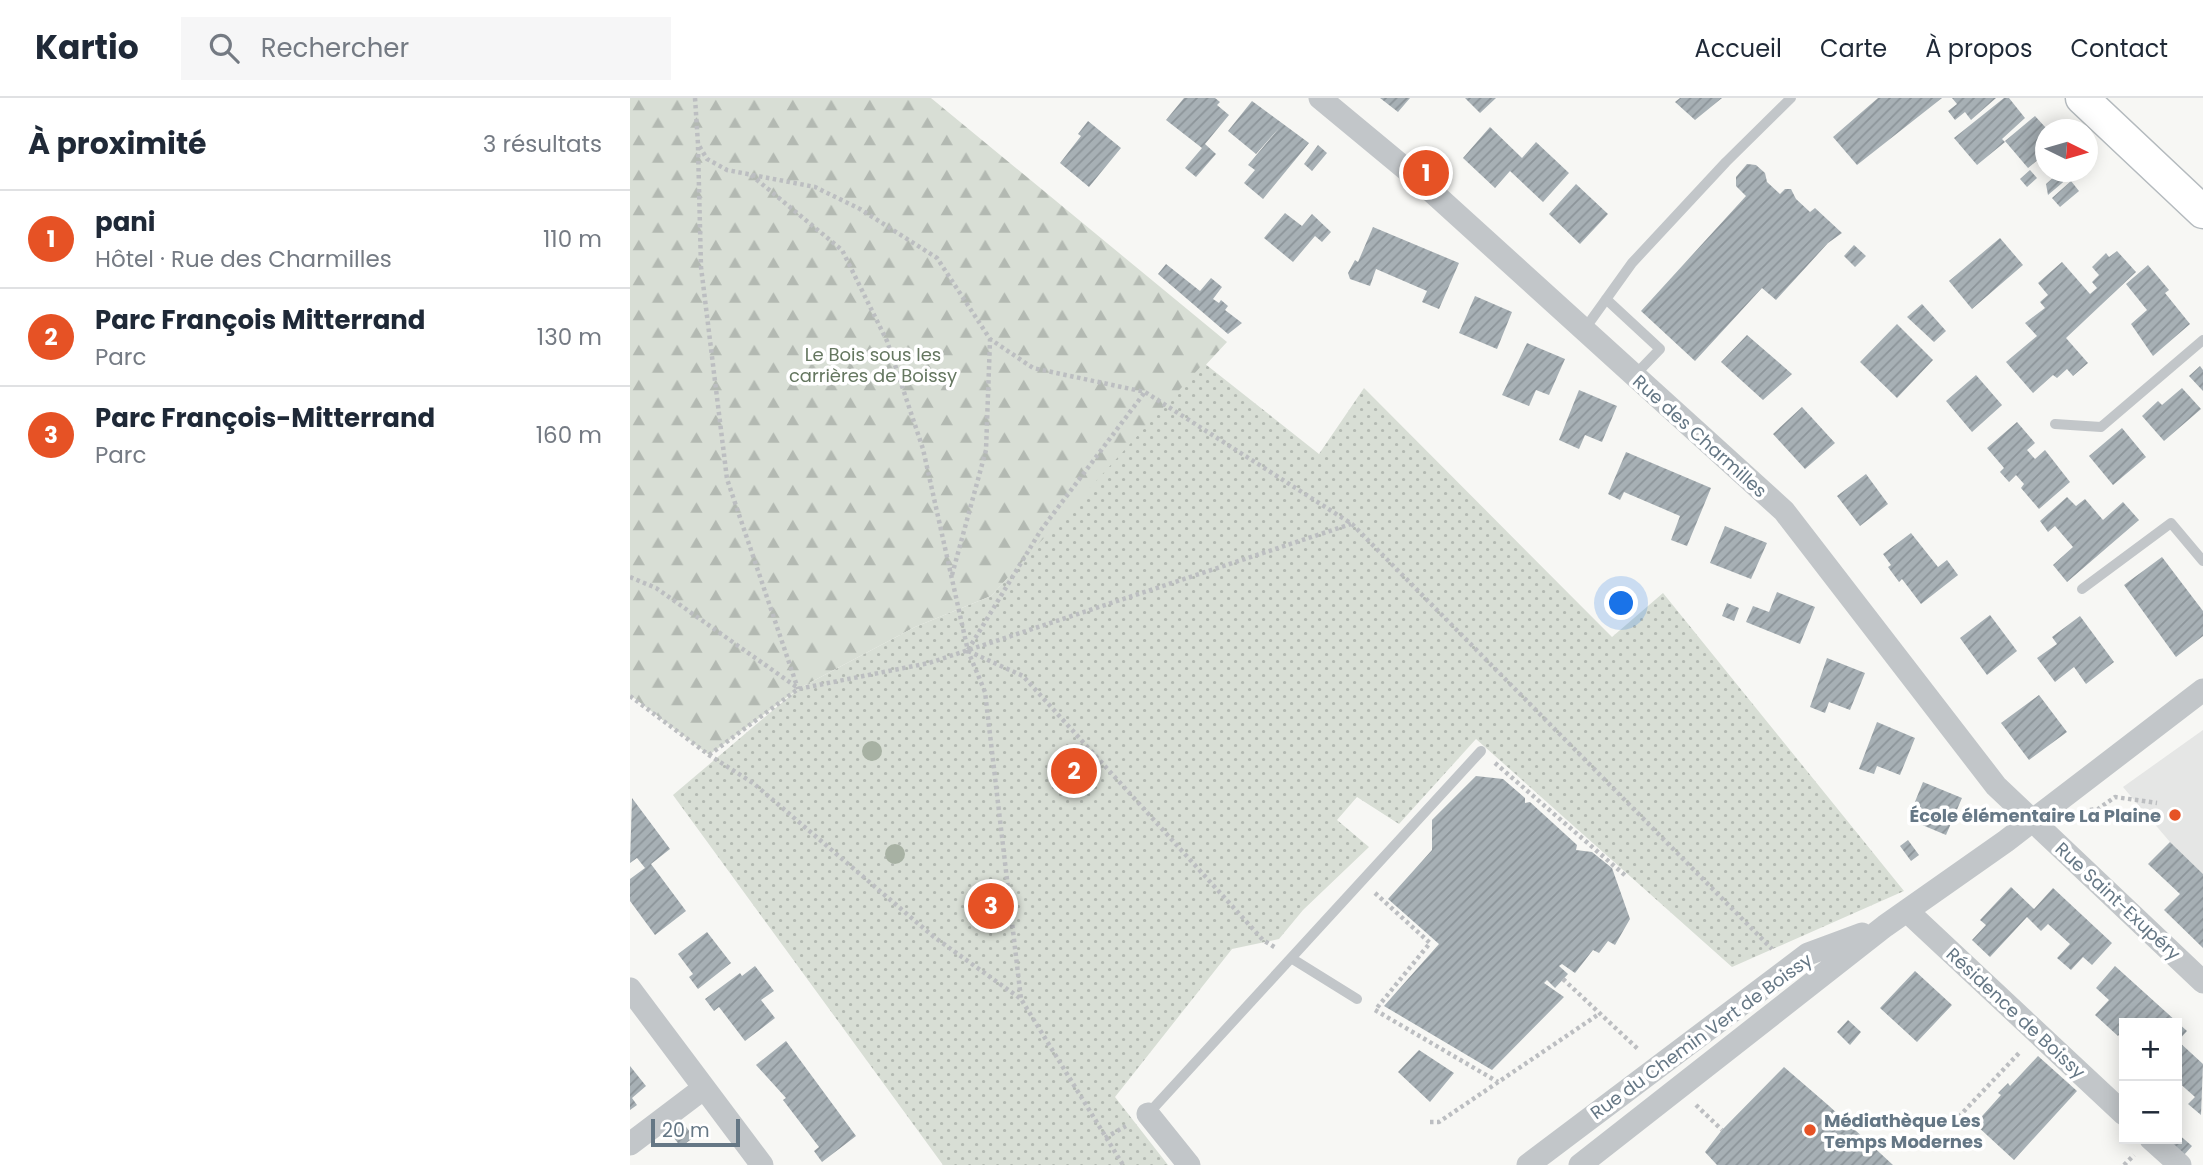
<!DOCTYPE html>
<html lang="fr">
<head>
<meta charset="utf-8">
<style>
	body { margin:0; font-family:Poppins,sans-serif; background:#f6f6f7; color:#1f2937 }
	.controls { position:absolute; right:21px; bottom:21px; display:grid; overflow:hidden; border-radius:0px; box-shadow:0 4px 18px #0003 }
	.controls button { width:63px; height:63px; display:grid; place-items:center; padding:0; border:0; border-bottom:2px solid #e0e1e3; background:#fff; color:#1f2937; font:35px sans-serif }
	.compass { position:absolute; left:1405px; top:21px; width:63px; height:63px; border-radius:50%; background:#fff; box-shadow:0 4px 18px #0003; rotate:95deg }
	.scale { position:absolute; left:21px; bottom:18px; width:89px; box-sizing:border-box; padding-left:7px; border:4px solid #657785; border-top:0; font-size:19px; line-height:24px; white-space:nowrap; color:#657785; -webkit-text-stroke:5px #fff; paint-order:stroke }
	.you { position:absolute; left:992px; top:506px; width:24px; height:24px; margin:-18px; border:5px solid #fff; border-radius:50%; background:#1a73e8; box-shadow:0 0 0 10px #1a73e833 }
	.badge { display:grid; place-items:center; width:46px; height:46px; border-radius:50%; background:#e65225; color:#fff; font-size:23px; font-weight:700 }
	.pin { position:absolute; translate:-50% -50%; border:4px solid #fff; box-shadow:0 2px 7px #0006 }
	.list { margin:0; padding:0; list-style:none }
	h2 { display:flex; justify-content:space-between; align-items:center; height:91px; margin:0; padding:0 28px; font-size:30px }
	h2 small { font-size:23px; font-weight:400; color:#747a83 }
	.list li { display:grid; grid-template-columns:46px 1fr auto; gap:21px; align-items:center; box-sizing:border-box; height:98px; padding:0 28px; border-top:2px solid #e0e1e3 }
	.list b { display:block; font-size:26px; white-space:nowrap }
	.list p { margin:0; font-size:23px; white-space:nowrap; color:#747a83 }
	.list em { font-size:23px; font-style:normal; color:#747a83 }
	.icon { flex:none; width:38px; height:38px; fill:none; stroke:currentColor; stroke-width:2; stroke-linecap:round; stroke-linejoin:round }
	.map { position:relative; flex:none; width:1573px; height:1067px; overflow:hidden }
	header { display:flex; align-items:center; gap:42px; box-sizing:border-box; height:98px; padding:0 35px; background:#fff; border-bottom:2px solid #e0e1e3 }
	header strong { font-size:33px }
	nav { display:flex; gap:38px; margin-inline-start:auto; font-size:24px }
	.search { width:490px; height:63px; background:#f6f6f7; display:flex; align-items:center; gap:18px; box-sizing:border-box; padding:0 24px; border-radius:0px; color:#747a83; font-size:26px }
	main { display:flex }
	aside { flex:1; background:#fff }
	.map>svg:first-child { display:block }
</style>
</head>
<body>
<header>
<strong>Kartio</strong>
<div class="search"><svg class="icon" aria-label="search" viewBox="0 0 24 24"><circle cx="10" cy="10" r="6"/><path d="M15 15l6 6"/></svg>Rechercher</div>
<nav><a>Accueil</a><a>Carte</a><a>À propos</a><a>Contact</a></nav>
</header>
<main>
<aside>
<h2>À proximité<small>3 résultats</small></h2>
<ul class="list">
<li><span class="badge">1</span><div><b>pani</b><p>Hôtel · Rue des Charmilles</p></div><em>110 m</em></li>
<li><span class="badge">2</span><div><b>Parc François Mitterrand</b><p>Parc</p></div><em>130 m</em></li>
<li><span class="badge">3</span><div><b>Parc François-Mitterrand</b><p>Parc</p></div><em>160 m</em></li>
</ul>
</aside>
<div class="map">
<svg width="1573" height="1067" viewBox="0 0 1573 1067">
	<defs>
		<pattern id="forest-firs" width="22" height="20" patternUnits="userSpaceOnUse" patternTransform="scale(1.75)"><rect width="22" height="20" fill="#d8ded5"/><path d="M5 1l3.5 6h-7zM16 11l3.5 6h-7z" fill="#b3b9b2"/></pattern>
		<pattern id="park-dots" width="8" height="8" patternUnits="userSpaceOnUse" patternTransform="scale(1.75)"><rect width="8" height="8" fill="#d8ded5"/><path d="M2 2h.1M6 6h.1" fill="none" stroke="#b3b9b2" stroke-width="1.8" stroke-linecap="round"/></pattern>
		<pattern id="building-hatch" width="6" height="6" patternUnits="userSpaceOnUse" patternTransform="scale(1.75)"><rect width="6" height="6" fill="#a7b0b5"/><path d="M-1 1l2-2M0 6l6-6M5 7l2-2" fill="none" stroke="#8c9499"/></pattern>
	</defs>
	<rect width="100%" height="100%" fill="#f7f7f4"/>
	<path fill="#e5e6e5" d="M1573 632V776L1540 744 1493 689Z"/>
	<path fill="url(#forest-firs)" d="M0 0H301L597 244 361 498 285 529 168 591 79 657 0 597Z"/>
	<path fill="url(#park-dots)" d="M574 265 689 356 734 290 982 539 1033 495 1274 793 1102 869 846 641 769 726 727 699 707 722 739 749 673 812 649 841 602 851 485 999 538 1067H313L43 697 168 591 285 529 361 498Z"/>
	<path fill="url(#building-hatch)" d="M554 0H585L590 4 587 7 599 17 575 46 586 56 566 79 555 70 572 50 536 22Z
		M750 0H780L768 14Z
		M835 0H866L850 15Z
		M1050 0H1092L1065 22 1045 4Z
		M1248 0H1312L1227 67 1203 39Z
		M1322 0H1366L1341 22 1335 14 1325 22 1318 13 1327 6Z
		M1374 0H1379L1395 20 1372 41 1375 44 1347 67 1324 40Z
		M622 3 679 45 633 101 614 85 625 72 618 67 650 29 626 56 598 33Z
		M1405 18 1416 30V55L1398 70 1375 43Z
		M458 23 491 50 459 89 430 65 451 38 448 36Z
		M860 29 892 60 906 44 939 75 913 104 880 73 865 90 833 60Z
		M688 47 697 55 682 73 674 66Z
		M1117 66 1126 67 1135 75 1137 84 1150 96 1155 91H1161L1166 101 1180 114 1185 110 1212 135 1198 145 1146 202 1132 190 1065 263 1011 213 1116 98 1106 88V79Z
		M1400 72 1407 80 1397 89 1390 81Z
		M1423 74H1445L1418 97 1416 86 1426 77Z
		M1441 83 1449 93 1430 109 1422 100Z
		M946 86 978 116 950 146 919 116Z
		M655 115 672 128 682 116 701 134 692 144 685 138 663 164 634 140Z
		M743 129 829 165 809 211 792 204 797 193 746 171 740 188 720 181 718 175 725 162 728 164Z
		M1370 140 1393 167 1342 211 1319 183Z
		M1224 147 1236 158 1225 169 1214 158Z
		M1487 153 1506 174 1436 240 1458 265 1443 278 1437 271 1427 280 1423 277 1403 295 1376 264 1407 238 1395 225 1415 210 1410 204 1418 197 1408 185 1432 164 1460 196 1467 190 1462 184 1469 177 1462 169 1476 155 1479 159Z
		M536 166 570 193 581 180 592 189 583 201 589 205 591 202 598 208 595 212 612 225 598 236 528 176Z
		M1518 167 1539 192 1535 195 1560 226 1523 258 1501 226 1517 212 1496 186Z
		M845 198 882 214 867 251 829 235Z
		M1292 206 1316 233 1304 244 1277 219Z
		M1267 226 1303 262 1267 300 1230 264Z
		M1117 237 1162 276 1133 302 1091 264Z
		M897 245 935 261 919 297 906 292 899 308 872 297Z
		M1570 268 1573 272V293L1559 278Z
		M1346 277 1372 307 1342 334 1316 303Z
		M1552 290 1571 311 1534 343 1512 318 1528 303 1532 307Z
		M949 292 987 308 972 344 955 337 949 351 929 342Z
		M1172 309 1205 345 1175 371 1143 336Z
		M1387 324 1405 345 1397 352 1405 361 1415 352 1440 384 1409 411 1391 390 1394 386 1386 377 1379 384 1370 374 1374 370 1357 350Z
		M1492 330 1516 359 1483 387 1459 358Z
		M996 354 1081 390 1057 448 1041 442 1050 418 994 394 990 402 978 396Z
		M1236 376 1258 406 1230 428 1207 398Z
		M1437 399 1446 408 1455 401 1473 422 1493 404 1509 422 1437 484 1423 467 1443 449 1425 428 1418 434 1410 423Z
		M1095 428 1137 445 1121 481 1080 465Z
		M1281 435 1308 469 1317 462 1328 477 1291 506 1272 481 1269 484 1258 469 1261 467 1253 456Z
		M1532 459 1573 513V538L1546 559 1494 487Z
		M1147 494 1185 509 1170 546 1116 524 1123 508 1139 514Z
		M1097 505 1109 510 1104 523 1092 518Z
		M1360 517 1387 553 1357 577 1330 540Z
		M1450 518 1484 564 1456 586 1444 569 1425 584 1407 560 1427 546 1422 539Z
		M1197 560 1235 575 1220 612 1199 604 1195 615 1180 609Z
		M1409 597 1437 634 1399 662 1371 625Z
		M1247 624 1285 640 1270 677 1247 668 1244 676 1229 671Z
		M846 678 873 681 895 700V705L900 704 947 747 946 752 962 754 982 770 1000 821 985 847 978 843 969 855 963 852 945 875 932 866 929 868 938 876 925 890 917 882 914 885 934 899 862 972 754 908 809 846 758 801 802 752V722Z
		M1293 684 1332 700 1316 737 1278 721Z
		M2 700 40 751 21 766 56 813 25 837 0 803V781L15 770 7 760 0 765Z
		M1278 742 1289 757 1281 763 1270 748Z
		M1540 744 1573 776V850L1534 812 1550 796 1518 766Z
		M1381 789 1404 811 1423 790 1482 845 1462 867 1453 859 1441 872 1427 860 1440 846 1418 826 1411 833 1397 819 1360 859 1342 842 1356 827 1350 822Z
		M77 834 101 865 68 891 59 879 63 876 48 856Z
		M125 868 144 893 131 902 145 920 115 943 89 909 84 913 75 901 110 875 112 878Z
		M1485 868 1557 933 1548 943 1573 966 1571 1017 1558 1006 1565 999 1547 983V925H1494V931L1488 938 1465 917 1479 902 1466 890Z
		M1285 873 1322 907 1287 944 1250 910Z
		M1218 922 1231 934 1220 947 1207 934Z
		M156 943 226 1038 192 1064 184 1053 189 1049 153 1002 156 1000 126 967Z
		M789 952 824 975 800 1004 768 974Z
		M1408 958 1447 993 1384 1062 1345 1026 1371 997 1368 995 1378 985 1380 988Z
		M0 968 16 988 2 1000 7 1007 0 1012Z
		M1154 969 1198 1007 1263 1067H1087L1075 1054 1092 1032Z
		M53 1025 64 1039 51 1049 40 1035Z
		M1547 1035 1562 1048 1554 1057 1537 1041H1547Z"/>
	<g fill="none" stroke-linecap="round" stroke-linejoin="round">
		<g stroke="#b4babe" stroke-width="35">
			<path id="secondary" d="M1452 0 1573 114"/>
		</g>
		<path stroke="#bcbec1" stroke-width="4.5" stroke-dasharray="3.5 3.5" stroke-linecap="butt" d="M65 0 68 46 77 61 97 72 185 89 230 111 307 160 360 241 403 270 515 294 722 426 1142 851
			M68 49 71 169 97 381 168 591
			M121 77 212 152 257 243 293 351 338 553 355 594 391 901
			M322 477 356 352 360 242
			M0 479 26 490 168 590
			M338 552 411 432 515 294
			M338 553 393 578 633 842 646 850
			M0 598 79 657 123 685 304 839 391 901 493 1067
			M79 657 168 591 299 565 721 426
			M865 665 997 779
			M1460 712 1468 711 1485 699 1527 705
			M745 795 800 845 746 911
			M933 881 1009 952
			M745 912 868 984
			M1066 1007 1092 1032
			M800 1024H809L969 916
			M1319 1029 1390 954
			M475 1040 496 1028
			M1494 1067 1504 1057"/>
		<path stroke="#c2c6c9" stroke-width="10" d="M976 201 1030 251 1004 278
			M954 232 1002 165 1096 64 1161 0
			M1425 326 1471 329 1573 242
			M1452 491 1541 425 1573 463
			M661 860 727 901
			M518 1016 851 653"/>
		<path stroke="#c2c6c9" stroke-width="23" d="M690 0 789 82 1154 413 1366 688 1573 884
			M1277 813 1494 1016
			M0 891 132 1067
			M518 1016 559 1067
			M1521 1041 1550 1067
			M0 1046 74 990
			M898 1067 1178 856 1232 836
			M950 1067 1255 828 1376 743 1573 592"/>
		<use href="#secondary" stroke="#fff" stroke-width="32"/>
	</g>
	<g fill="#a7b1a3">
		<circle cx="242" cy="653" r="10"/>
		<circle cx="265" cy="756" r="10"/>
	</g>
	<g fill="#e65225" stroke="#fff" stroke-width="2.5">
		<circle cx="1545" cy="717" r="7"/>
		<circle cx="1180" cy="1032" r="7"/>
	</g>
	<g text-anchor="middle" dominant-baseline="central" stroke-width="7" stroke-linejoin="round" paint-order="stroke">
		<g font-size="18" fill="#657760" stroke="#fff">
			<text x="243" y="256">Le Bois sous les<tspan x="243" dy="21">carrières de Boissy</tspan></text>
		</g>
		<g font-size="18" fill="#657785" stroke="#fff">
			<text transform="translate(1070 338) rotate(42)">Rue des Charmilles</text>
			<text transform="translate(1488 803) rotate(43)">Rue Saint-Exupéry</text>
			<text transform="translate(1386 915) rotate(43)">Résidence de Boissy</text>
			<text transform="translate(1071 938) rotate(-36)">Rue du Chemin Vert de Boissy</text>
		</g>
		<g font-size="18" font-weight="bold" fill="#657785" stroke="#fff" text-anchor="end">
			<text x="1531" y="717">École élémentaire La Plaine</text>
			<text x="1194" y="1022" text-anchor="start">Médiathèque Les<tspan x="1194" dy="21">Temps Modernes</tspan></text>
		</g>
	</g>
</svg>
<div class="controls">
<button>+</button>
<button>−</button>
</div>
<svg class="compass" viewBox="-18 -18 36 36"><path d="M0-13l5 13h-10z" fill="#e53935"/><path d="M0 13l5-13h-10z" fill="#747a83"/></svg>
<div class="scale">20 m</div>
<div class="you"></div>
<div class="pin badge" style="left:796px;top:75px">1</div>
<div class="pin badge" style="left:444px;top:673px">2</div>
<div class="pin badge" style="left:361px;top:808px">3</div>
</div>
</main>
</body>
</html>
